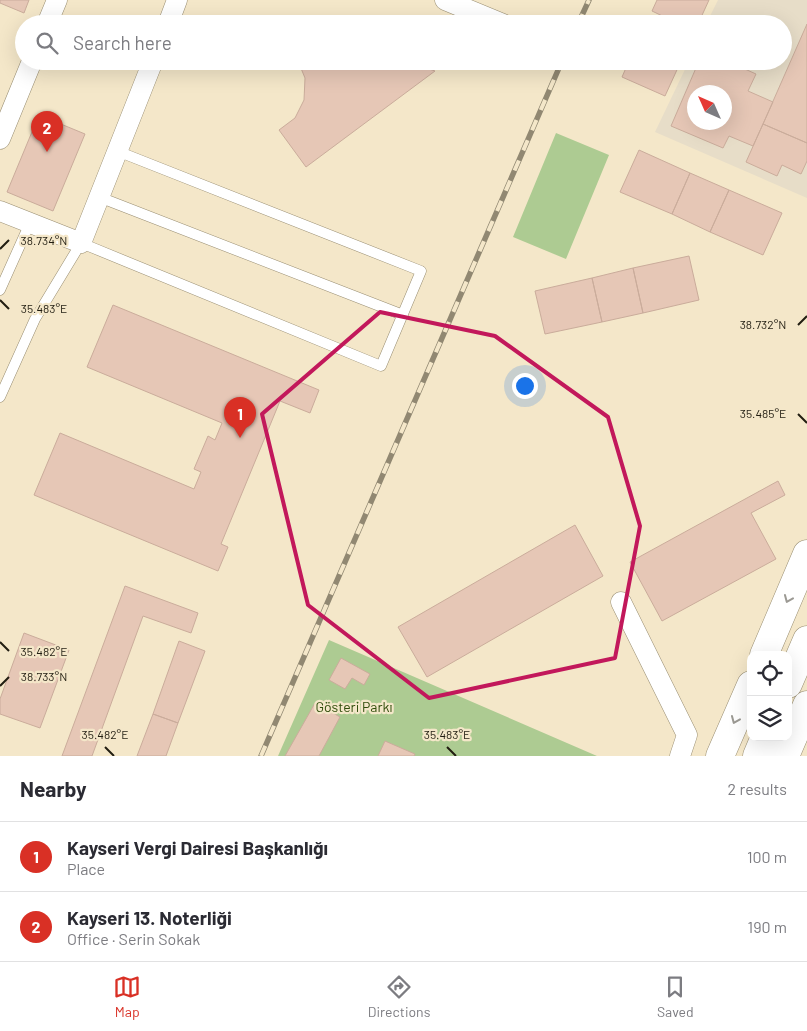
<!DOCTYPE html>
<html lang="en">
<head>
<meta charset="utf-8">
<style>
	body { margin:0; font-family:Barlow,sans-serif; background:#f2f2f3; color:#2b2b33 }
	.controls { position:absolute; right:15px; bottom:15px; display:grid; overflow:hidden; border-radius:10px; box-shadow:0 5px 20px #0002 }
	.controls button { width:45px; height:45px; display:grid; place-items:center; padding:0; border:0; border-bottom:1px solid #e1e1e2; background:#fff; color:#2b2b33; font:25px sans-serif }
	.compass { position:absolute; left:687px; top:85px; width:45px; height:45px; border-radius:50%; background:#fff; box-shadow:0 5px 20px #0002; rotate:315deg }
	.you { position:absolute; left:524px; top:385px; width:18px; height:18px; margin:-12px; border:4px solid #fff; border-radius:50%; background:#1a73e8; box-shadow:0 0 0 8px #1a73e833 }
	.badge { display:grid; place-items:center; width:32px; height:32px; border-radius:50%; background:#d93025; color:#fff; font-size:16px; font-weight:700 }
	.pin { position:absolute; translate:-50% -41px; filter:drop-shadow(0 1px 2px #0008) }
	.pin::after { content:''; position:absolute; top:26px; width:18px; height:15px; background:inherit; clip-path:polygon(0 0,100% 0,50% 100%) }
	.list { margin:0; padding:0; list-style:none }
	h2 { display:flex; justify-content:space-between; align-items:center; height:65px; margin:0; padding:0 20px; font-size:21px }
	h2 small { font-size:16px; font-weight:400; color:#7c7c81 }
	.list li { display:grid; grid-template-columns:32px 1fr auto; gap:15px; align-items:center; box-sizing:border-box; height:70px; padding:0 20px; border-top:1px solid #e1e1e2 }
	.list b { display:block; font-size:19px; white-space:nowrap }
	.list p { margin:0; font-size:16px; white-space:nowrap; color:#7c7c81 }
	.list em { font-size:16px; font-style:normal; color:#7c7c81 }
	.icon { flex:none; width:28px; height:28px; fill:none; stroke:currentColor; stroke-width:2; stroke-linecap:round; stroke-linejoin:round }
	.map { position:relative; flex:none; width:807px; height:756px; overflow:hidden }
	.search { position:absolute; background:#fff; box-shadow:0 5px 20px #0002; left:15px; right:15px; top:15px; height:55px; display:flex; align-items:center; gap:12px; box-sizing:border-box; padding:0 18px; border-radius:28px; color:#7c7c81; font-size:19px }
	.sheet { height:205px; background:#fff }
	nav { display:flex; justify-content:space-around; align-items:center; box-sizing:border-box; height:70px; border-top:1px solid #e1e1e2; background:#fff; font-size:14px; color:#7c7c81 }
	nav a { display:grid; justify-items:center; gap:2px }
	nav .on { color:#d93025 }
	.map>svg:first-child { display:block }
</style>
</head>
<body>
<div class="map">
<svg width="807" height="756" viewBox="0 0 807 756">
	<rect width="100%" height="100%" fill="#f4e7c9"/>
	<path fill="#e7ddc8" fill-rule="evenodd" d="M718 0H807V198L655 132 689 61H783V24H706ZM694 92H724V122H694Z"/>
	<path fill="#adcb92" d="M556 133 609 155 566 259 513 237Z
		M329 640 597 756H278Z"/>
	<path fill="#e6c7b6" stroke="#caac9b" fill-rule="evenodd" d="M0 0H29L24 13 0 3Z
		M657 0H709L698 24H679L652 11Z
		M807 24V143L763 124Z
		M298 61H405L435 71 306 167 279 130 295 118 304 100 305 78Z
		M629 61H681L665 96 622 77Z
		M699 61H727L756 74 748 91 773 102 753 146 729 136 723 148 671 126ZM694 92H724V122H694Z
		M39 115 85 134 53 211 7 192Z
		M763 124 807 143V161L801 174 782 165 777 176 746 162Z
		M639 150 690 173 672 214 620 192Z
		M690 173 729 190 710 232 672 214Z
		M729 190 782 213 763 255 710 232Z
		M689 256 699 300 643 313 633 268Z
		M633 268 643 313 602 322 592 278Z
		M592 278 602 322 545 334 535 291Z
		M113 305 319 390 310 413 280 401 221 544 228 547 218 571 34 495 60 433 194 489 201 472 194 469 208 436 215 440 222 423 87 367Z
		M778 481 785 495 751 513 776 559 662 621 630 562Z
		M575 525 603 576 427 677 398 627Z
		M125 586 198 613 191 633 143 616 92 756H62Z
		M24 633 69 650 40 728 0 714V699Z
		M179 641 205 651 178 723 153 714Z
		M341 658 370 674 364 685 352 678 345 689 329 680Z
		M315 703 340 717 319 756H285Z
		M153 714 178 723 166 756H137Z
		M385 741 415 754 414 756H378Z"/>
	<g fill="none" stroke-linecap="round" stroke-linejoin="round">
		<g stroke="#998e72" stroke-width="11">
			<path id="lane" d="M99 197 403 315
				M0 290 30 223
				M0 397 35 319 81 243 381 366 421 271 117 151"/>
		</g>
		<g stroke="#998e72" stroke-width="21">
			<path id="street" d="M445 0 503 24
				M47 24 57 0
				M168 24 177 0
				M0 139 32 61
				M0 211 81 243 153 61
				M621 602 687 735 680 756"/>
		</g>
		<g stroke="#998e72" stroke-width="29">
			<path id="highway" d="M764 655 807 554
				M788 684 807 640
				M720 756 751 685
				M757 756 765 737
				M785 756 807 705"/>
		</g>
		<use href="#lane" stroke="#fff" stroke-width="10"/>
		<use href="#street" stroke="#fff" stroke-width="20"/>
		<use href="#highway" stroke="#fff" stroke-width="28"/>
		<g stroke="#918872" stroke-width="5.5">
			<path id="rail" d="M578 24 589 0
				M261 756 562 61"/>
		</g>
		<use href="#rail" stroke="#f4e7c9" stroke-width="4" stroke-dasharray="11" stroke-linecap="butt"/>
	</g>
	<defs><path id="oneway-chevron" d="M-2-3.5L2.5 0L-2 3.5" fill="none" stroke-width="1.6" stroke-linecap="round" stroke-linejoin="round" transform="scale(1.25)"/></defs>
	<g stroke="#9c9a94">
		<use href="#oneway-chevron" transform="translate(788 599) rotate(113)"/>
		<use href="#oneway-chevron" transform="translate(735 720) rotate(113)"/>
	</g>
	<path fill="none" stroke="#c2185b" stroke-width="4" stroke-linejoin="round" d="M380 312 495 336 608 417 640 526 615 658 429 698 308 605 262 414Z"/>
	<path fill="none" stroke="#221e12" stroke-width="2" d="M0 249 9 240M0 300 9 309M798 325 807 316M798 414 807 423M0 642 9 651M0 686 9 677M105 747 114 756M447 747 456 756"/>
	<g text-anchor="middle" dominant-baseline="central" stroke-width="4.5" stroke-linejoin="round" paint-order="stroke">
		<g font-size="14" fill="#304c0b" stroke="#f4e7c9">
			<text x="354" y="706">Gösteri Parkı</text>
		</g>
	</g>
	<g font-size="12" text-anchor="middle" fill="#221e12" stroke="#f4e7c9" stroke-width="4.5" stroke-linejoin="round" paint-order="stroke">
		<text x="44" y="245">38.734°N</text>
		<text x="44" y="313">35.483°E</text>
		<text x="763" y="329">38.732°N</text>
		<text x="763" y="418">35.485°E</text>
		<text x="44" y="656">35.482°E</text>
		<text x="44" y="681">38.733°N</text>
		<text x="105" y="739">35.482°E</text>
		<text x="447" y="739">35.483°E</text>
	</g>
</svg>
<div class="controls">
<button><svg class="icon" aria-label="locate" viewBox="0 0 24 24"><circle cx="12" cy="12" r="6"/><path d="M12 2v4M12 18v4M2 12h4M18 12h4"/></svg></button>
<button><svg class="icon" aria-label="layers" viewBox="0 0 24 24"><path d="M12 4l9 5-9 5-9-5zM3 14l9 5 9-5"/></svg></button>
</div>
<svg class="compass" viewBox="-18 -18 36 36"><path d="M0-13l5 13h-10z" fill="#e53935"/><path d="M0 13l5-13h-10z" fill="#7c7c81"/></svg>
<div class="you"></div>
<div class="pin badge" style="left:240px;top:438px">1</div>
<div class="pin badge" style="left:47px;top:152px">2</div>
<div class="search"><svg class="icon" aria-label="search" viewBox="0 0 24 24"><circle cx="10" cy="10" r="6"/><path d="M15 15l6 6"/></svg>Search here</div>
</div>
<section class="sheet">
<h2>Nearby<small>2 results</small></h2>
<ul class="list">
<li><span class="badge">1</span><div><b>Kayseri Vergi Dairesi Başkanlığı</b><p>Place</p></div><em>100 m</em></li>
<li><span class="badge">2</span><div><b>Kayseri 13. Noterliği</b><p>Office · Serin Sokak</p></div><em>190 m</em></li>
</ul>
</section>
<nav>
<a class="on"><svg class="icon" aria-label="map" viewBox="0 0 24 24"><path d="M3 6l6-2 6 2 6-2v14l-6 2-6-2-6 2zM9 4v14M15 6v14"/></svg>Map</a>
<a><svg class="icon" aria-label="directions" viewBox="0 0 24 24"><path d="M12 3l9 9-9 9-9-9zM9 14v-3h6M13 9l2 2-2 2"/></svg>Directions</a>
<a><svg class="icon" aria-label="saved" viewBox="0 0 24 24"><path d="M7 4h10v16l-5-4-5 4z"/></svg>Saved</a>
</nav>
</body>
</html>
